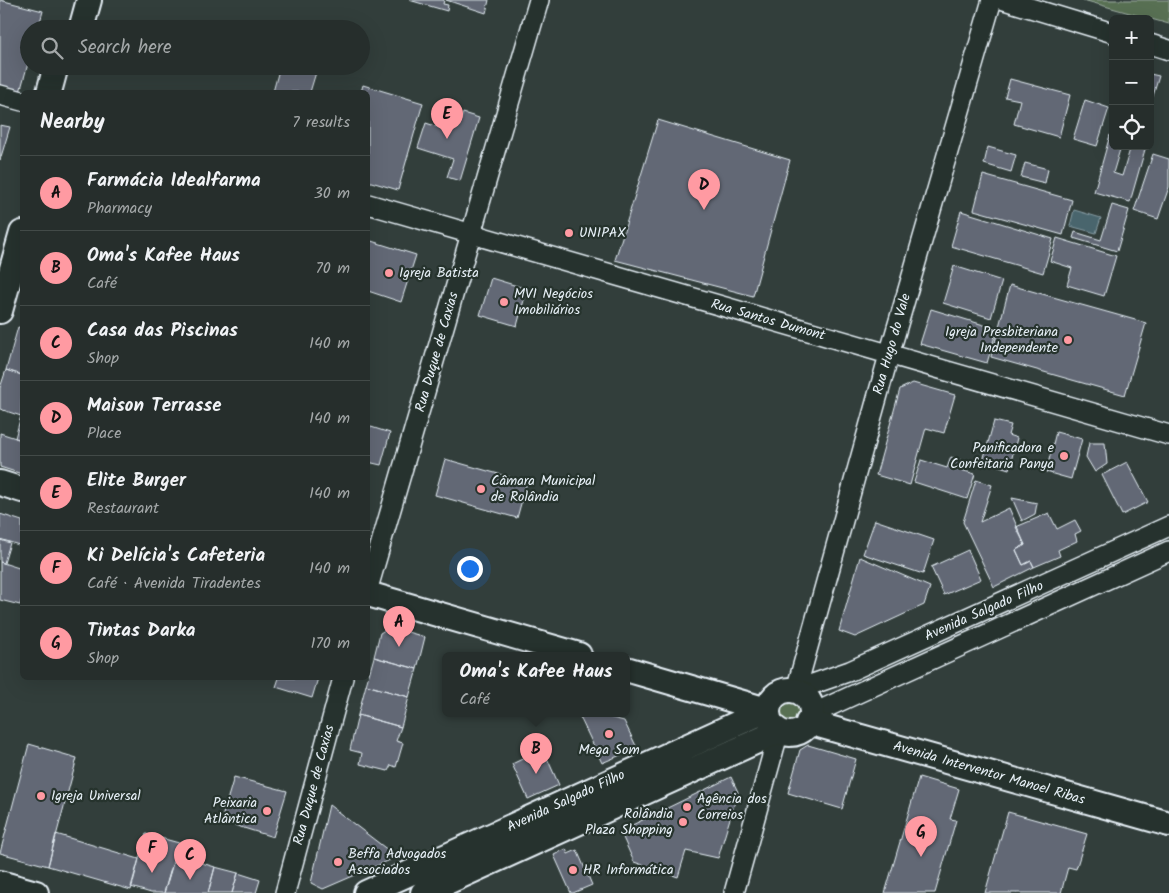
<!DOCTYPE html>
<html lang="en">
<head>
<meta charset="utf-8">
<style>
	body { margin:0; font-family:Kalam,sans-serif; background:#323a38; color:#f1f3f6 }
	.controls { position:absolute; right:15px; top:15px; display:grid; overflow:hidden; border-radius:8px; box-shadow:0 5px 20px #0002 }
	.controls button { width:45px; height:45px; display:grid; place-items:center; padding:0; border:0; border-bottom:1px solid #424a48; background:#262e2c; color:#f1f3f6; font:25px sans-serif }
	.you { position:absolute; left:469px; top:568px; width:18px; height:18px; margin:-12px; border:4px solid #fff; border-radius:50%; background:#1a73e8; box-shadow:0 0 0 8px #1a73e833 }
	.badge { display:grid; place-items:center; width:32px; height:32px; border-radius:50%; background:#ff9aa2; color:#111; font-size:16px; font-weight:700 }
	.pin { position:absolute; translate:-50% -41px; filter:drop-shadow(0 1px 2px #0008) }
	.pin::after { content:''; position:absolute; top:26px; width:18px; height:15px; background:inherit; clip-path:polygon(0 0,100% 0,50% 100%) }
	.popup { position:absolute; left:442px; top:652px; width:188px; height:65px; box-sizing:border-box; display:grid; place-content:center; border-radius:8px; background:#262e2c; filter:drop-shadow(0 1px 4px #0005); font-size:16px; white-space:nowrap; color:#a4a8a9 }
	.popup b { font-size:19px; color:#f1f3f6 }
	.popup::after { content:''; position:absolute; left:50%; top:100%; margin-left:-10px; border:10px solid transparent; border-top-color:#262e2c }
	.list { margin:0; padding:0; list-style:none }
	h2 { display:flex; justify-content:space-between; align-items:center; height:65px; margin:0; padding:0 20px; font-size:21px }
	h2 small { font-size:16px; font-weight:400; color:#a4a8a9 }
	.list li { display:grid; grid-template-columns:32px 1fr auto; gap:15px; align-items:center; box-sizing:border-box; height:75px; padding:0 20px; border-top:1px solid #424a48 }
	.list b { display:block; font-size:19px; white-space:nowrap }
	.list p { margin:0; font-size:16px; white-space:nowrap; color:#a4a8a9 }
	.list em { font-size:16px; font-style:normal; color:#a4a8a9 }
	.icon { flex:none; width:28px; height:28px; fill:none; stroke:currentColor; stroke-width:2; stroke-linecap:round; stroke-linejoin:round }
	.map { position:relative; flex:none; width:1169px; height:893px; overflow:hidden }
	.search { position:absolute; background:#262e2c; box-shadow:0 5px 20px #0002; left:20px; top:20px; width:350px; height:55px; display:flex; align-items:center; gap:12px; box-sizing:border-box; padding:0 18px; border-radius:28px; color:#a4a8a9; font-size:19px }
	.panel { position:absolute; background:#262e2c; box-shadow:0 5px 20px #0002; left:20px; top:90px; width:350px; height:590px; border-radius:8px }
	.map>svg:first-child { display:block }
</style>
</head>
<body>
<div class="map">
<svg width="1169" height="893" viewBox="0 0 1169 893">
	<rect width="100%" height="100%" fill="#323e3b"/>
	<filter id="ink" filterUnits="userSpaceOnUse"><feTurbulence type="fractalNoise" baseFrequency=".02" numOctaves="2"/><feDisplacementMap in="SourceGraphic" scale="10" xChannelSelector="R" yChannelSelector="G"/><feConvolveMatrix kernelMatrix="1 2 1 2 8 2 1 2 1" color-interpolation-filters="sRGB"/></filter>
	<g filter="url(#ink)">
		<path fill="#596f53" stroke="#a0b0a6" d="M1083 0H1169V24Z
			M795 696 803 698 807 709C802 719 787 724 776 723L772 716 775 708Z"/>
		<path fill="#48656d" stroke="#889da5" d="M1074 210 1101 218 1096 233 1070 226Z"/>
		<path fill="#626875" stroke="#e8f1f8" d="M0 0 43 11 38 29H29V60L20 92 0 86Z
			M409 0H444L443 4 448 5 447 11Z
			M446 0H489L486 13Z
			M280 66H306L317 69 310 92H273Z
			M1150 74 1159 76 1150 106Z
			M1010 79 1070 95 1059 137 1014 124 1020 100 1005 97Z
			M363 85 423 103 398 190 368 181V92H361Z
			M1085 100 1109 108 1097 146 1073 139Z
			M463 113 479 118 460 181 447 177 453 159 418 148 426 123 447 130 449 123 459 126Z
			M658 120 790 160 753 296 615 260Z
			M0 125 10 127 0 160Z
			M1110 135 1113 136V146H1121L1113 173 1122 176 1131 146H1146L1130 202 1094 192Z
			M988 147 1016 155 1011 172 984 164Z
			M1153 154 1169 159V187L1158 219 1134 211Z
			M1025 163 1048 169 1045 183 1021 177Z
			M983 175 1072 200 1063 235 974 210Z
			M1112 205 1129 210 1117 251 1073 238 1075 232 1101 240Z
			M961 211 1053 239 1043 273 951 246Z
			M1057 238 1116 256 1104 296 1067 285 1072 268 1050 261Z
			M368 240 416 255 401 302 368 291Z
			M954 266 1002 281 991 318 943 303Z
			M491 278 527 289 517 326 480 315Z
			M1010 285 1146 323 1125 395 991 357Z
			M931 309 997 329 987 363 920 344Z
			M18 327 22 328V375L6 370Z
			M6 370 22 375 21 416 0 409V388Z
			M913 383 955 395 944 433 926 428 910 485 876 475 900 389Z
			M22 412V440L15 438Z
			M994 421 1011 425 1008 435 1017 438 1009 469 983 461Z
			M368 426 390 433 381 465 368 462Z
			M1056 432 1082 439 1071 479 1046 472Z
			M0 433 22 440V474L0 467Z
			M1089 443H1105L1107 464 1095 472 1086 457Z
			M951 457 963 461 961 470 975 474 967 499 914 482 921 460 947 468Z
			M445 459 527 482 517 518 435 495Z
			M1127 462 1148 502 1122 515 1102 475Z
			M976 480 992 485 980 522 1009 508 1025 545 1016 550 1023 565 1031 561 1034 567 994 587 963 522Z
			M1012 498 1037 503 1035 514 1022 521Z
			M1049 513 1057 529 1075 520 1081 531 1075 534 1077 541 1058 550 1060 556 1034 567 1031 561 1023 565 1016 550 1025 545 1016 527Z
			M0 514 22 521V546L0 539Z
			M875 520 934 540 923 574 863 554Z
			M0 540 10 543 4 563 0 562Z
			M968 550 981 579 944 595 931 567Z
			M860 557 930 587 924 605 855 637 839 631Z
			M0 562 22 569V598L20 605 0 600Z
			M390 627 425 637 417 669 374 657 380 633Z
			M374 657 417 669 409 697 366 685Z
			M279 678H318L312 698 276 687Z
			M366 685 409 697 401 727 358 715Z
			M578 713H592L624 721 637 748 602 763Z
			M358 715 401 727 396 741 403 743 396 767 391 765 388 771 360 764 362 753 350 750Z
			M29 744 77 758 48 866 0 853Z
			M808 745 856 759 842 809 788 793 800 750Z
			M543 749 559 785 528 799 512 764Z
			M234 777 287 791 273 837 221 821Z
			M731 777 738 792 718 858 686 851 678 877 634 862 620 831Z
			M919 777 959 789 950 819 956 820 935 893H885Z
			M329 805 397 857 323 889 311 883Z
			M1008 812 1087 834 1076 869 1068 867 1061 893H985Z
			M56 834 139 859 131 890 48 866Z
			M146 834 179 843 164 893H151L131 887Z
			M566 849 568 854 577 850 592 885 573 893H571L554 855Z
			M175 855 215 867 208 893H164Z
			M215 867 238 873 232 893H208Z
			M238 873 260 880 256 893H232Z"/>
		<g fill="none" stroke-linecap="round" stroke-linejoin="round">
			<g stroke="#e8f1f8" stroke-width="22">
				<path id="minor" d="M1004 0 1113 33
					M1150 44 1169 50
					M0 95 22 101
					M368 204 1169 435
					M368 588 539 0
					M796 690 889 355 992 0
					M796 690 850 671 1169 526
					M812 714 1169 551
					M285 893 343 678
					M734 893 779 731"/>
			</g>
			<g stroke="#e8f1f8" stroke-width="28">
				<path id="tertiary" d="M81 29 89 0
					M49 92 56 66
					M0 311 22 233
					M0 483 22 490
					M368 594 579 655
					M626 669 767 710
					M768 712a22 22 0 1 1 44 0a22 22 0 1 1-44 0Z
					M808 722 1169 824
					M0 883 36 893
					M366 893 767 710
					M423 893 779 731"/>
			</g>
			<use href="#minor" stroke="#26332d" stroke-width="19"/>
			<use href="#tertiary" stroke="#26332d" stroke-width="24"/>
		</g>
	</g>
	<g fill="#ff9aa2" stroke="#26332d" stroke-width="2">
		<circle cx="569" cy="233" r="5"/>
		<circle cx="389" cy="273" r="5"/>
		<circle cx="504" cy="302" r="5"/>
		<circle cx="1068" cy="340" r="5"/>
		<circle cx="1064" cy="456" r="5"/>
		<circle cx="481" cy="489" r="5"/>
		<circle cx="609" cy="734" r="5"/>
		<circle cx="41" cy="796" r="5"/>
		<circle cx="687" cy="807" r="5"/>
		<circle cx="267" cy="811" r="5"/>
		<circle cx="683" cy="822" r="5"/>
		<circle cx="338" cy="862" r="5"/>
		<circle cx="573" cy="870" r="5"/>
	</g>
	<g text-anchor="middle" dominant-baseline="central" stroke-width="4.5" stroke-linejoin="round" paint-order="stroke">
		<g font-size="14" fill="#e8f1f8" stroke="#26332d" text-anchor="start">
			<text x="579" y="233">UNIPAX</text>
			<text x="399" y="273">Igreja Batista</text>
			<text x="514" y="294">MVI Negócios<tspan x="514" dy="16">Imobiliários</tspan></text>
			<text x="1058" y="332" text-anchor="end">Igreja Presbiteriana<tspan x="1058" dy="16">Independente</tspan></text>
			<text x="1054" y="448" text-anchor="end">Panificadora e<tspan x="1054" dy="16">Confeitaria Panya</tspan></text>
			<text x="491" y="481">Câmara Municipal<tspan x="491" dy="16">de Rolândia</tspan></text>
			<text x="609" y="750" text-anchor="middle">Mega Som</text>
			<text x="51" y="796">Igreja Universal</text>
			<text x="697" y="799">Agência dos<tspan x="697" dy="16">Correios</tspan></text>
			<text x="257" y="803" text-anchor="end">Peixaria<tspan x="257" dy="16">Atlântica</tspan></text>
			<text x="673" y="814" text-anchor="end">Rolândia<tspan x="673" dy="16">Plaza Shopping</tspan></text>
			<text x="348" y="854">Beffa Advogados<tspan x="348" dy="16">Associados</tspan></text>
			<text x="583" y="870">HR Informática</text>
		</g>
		<g font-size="14" fill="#e8f1f8" stroke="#26332d">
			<text transform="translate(768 320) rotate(16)">Rua Santos Dumont</text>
			<text transform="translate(892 344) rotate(-74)">Rua Hugo do Vale</text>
			<text transform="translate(437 352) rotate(-74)">Rua Duque de Caxias</text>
			<text transform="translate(984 611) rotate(-24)">Avenida Salgado Filho</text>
			<text transform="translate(989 773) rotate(16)">Avenida Interventor Manoel Ribas</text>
			<text transform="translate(314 785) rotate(-75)">Rua Duque de Caxias</text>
			<text transform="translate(566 801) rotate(-25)">Avenida Salgado Filho</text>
		</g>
	</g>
</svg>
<div class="controls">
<button>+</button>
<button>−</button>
<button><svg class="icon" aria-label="locate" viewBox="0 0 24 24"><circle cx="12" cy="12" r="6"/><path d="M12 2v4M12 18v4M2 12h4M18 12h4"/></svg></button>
</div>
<div class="you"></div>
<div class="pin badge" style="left:399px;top:647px">A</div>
<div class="pin badge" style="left:536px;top:774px">B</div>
<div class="popup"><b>Oma's Kafee Haus</b>Café</div>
<div class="pin badge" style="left:190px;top:880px">C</div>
<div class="pin badge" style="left:704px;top:210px">D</div>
<div class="pin badge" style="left:447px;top:139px">E</div>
<div class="pin badge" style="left:152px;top:873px">F</div>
<div class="pin badge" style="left:921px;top:857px">G</div>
<div class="search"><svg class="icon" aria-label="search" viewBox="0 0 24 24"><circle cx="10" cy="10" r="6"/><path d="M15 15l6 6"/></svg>Search here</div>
<section class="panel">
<h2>Nearby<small>7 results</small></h2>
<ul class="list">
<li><span class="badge">A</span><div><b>Farmácia Idealfarma</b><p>Pharmacy</p></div><em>30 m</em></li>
<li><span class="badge">B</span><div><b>Oma's Kafee Haus</b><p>Café</p></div><em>70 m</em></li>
<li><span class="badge">C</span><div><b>Casa das Piscinas</b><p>Shop</p></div><em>140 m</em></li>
<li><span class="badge">D</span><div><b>Maison Terrasse</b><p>Place</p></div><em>140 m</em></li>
<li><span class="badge">E</span><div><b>Elite Burger</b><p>Restaurant</p></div><em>140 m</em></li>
<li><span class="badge">F</span><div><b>Ki Delícia's Cafeteria</b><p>Café · Avenida Tiradentes</p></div><em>140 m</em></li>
<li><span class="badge">G</span><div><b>Tintas Darka</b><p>Shop</p></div><em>170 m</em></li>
</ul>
</section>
</div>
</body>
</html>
